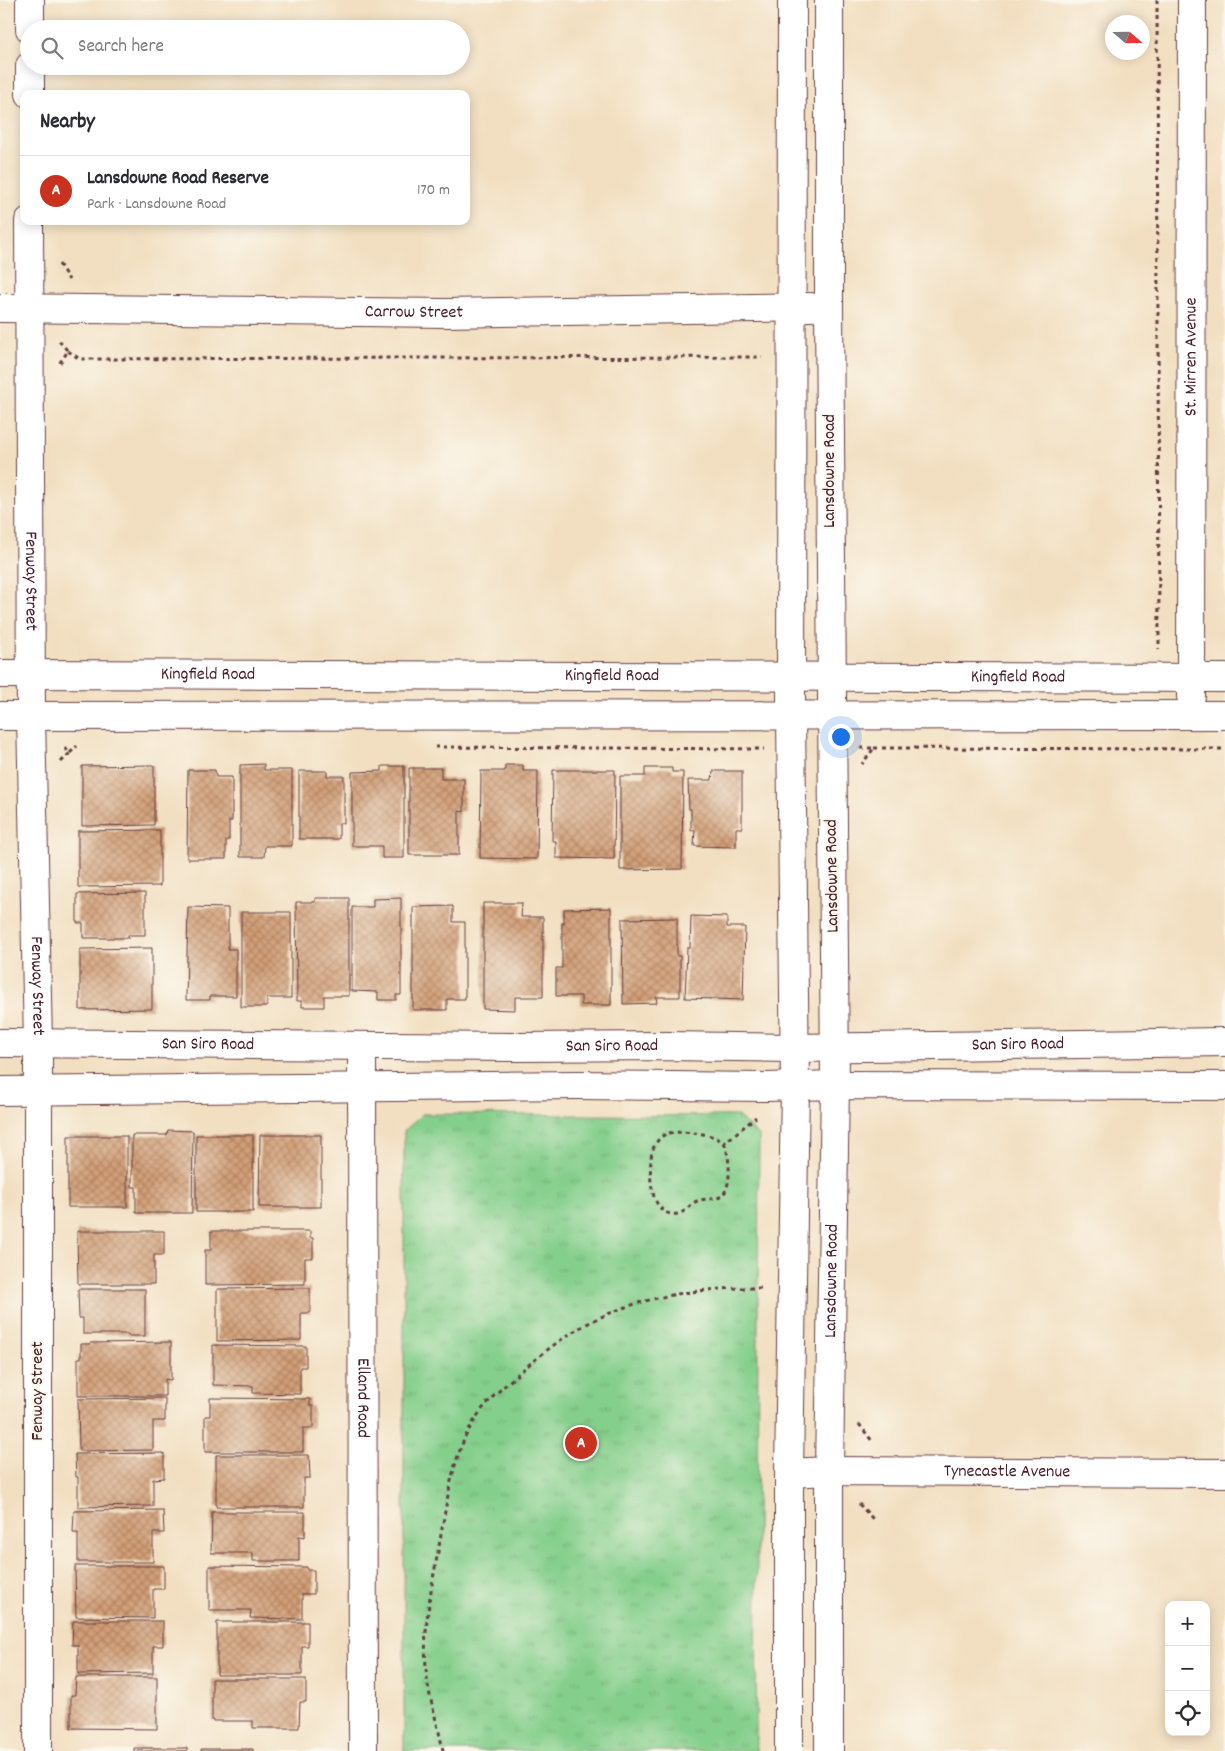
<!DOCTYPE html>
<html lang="en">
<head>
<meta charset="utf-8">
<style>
	body { margin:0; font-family:Dekko,sans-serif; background:#f7f7f7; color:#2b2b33 }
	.controls { position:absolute; right:15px; bottom:15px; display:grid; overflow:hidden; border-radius:10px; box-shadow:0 2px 12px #0003 }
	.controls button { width:45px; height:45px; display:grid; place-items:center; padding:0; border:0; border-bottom:1px solid #e1e1e2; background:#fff; color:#2b2b33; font:25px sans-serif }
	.compass { position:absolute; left:1105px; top:15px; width:45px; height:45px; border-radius:50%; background:#fff; box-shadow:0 2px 12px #0003; rotate:110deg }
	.you { position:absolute; left:840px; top:736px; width:18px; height:18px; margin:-12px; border:4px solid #fff; border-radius:50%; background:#1a73e8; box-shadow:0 0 0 8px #1a73e833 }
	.badge { display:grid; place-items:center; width:32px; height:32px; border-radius:50%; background:#c8321e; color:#fff; font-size:16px; font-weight:700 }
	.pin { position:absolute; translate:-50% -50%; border:2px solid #fff; box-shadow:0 1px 5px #0006 }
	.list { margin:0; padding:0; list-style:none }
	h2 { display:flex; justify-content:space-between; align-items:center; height:65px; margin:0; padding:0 20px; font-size:21px }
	h2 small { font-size:16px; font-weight:400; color:#7c7c81 }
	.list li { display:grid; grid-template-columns:32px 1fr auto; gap:15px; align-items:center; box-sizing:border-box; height:70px; padding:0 20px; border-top:1px solid #e1e1e2 }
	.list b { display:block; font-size:19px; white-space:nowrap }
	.list p { margin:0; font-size:16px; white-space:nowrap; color:#7c7c81 }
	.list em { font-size:16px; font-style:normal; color:#7c7c81 }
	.icon { flex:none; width:28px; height:28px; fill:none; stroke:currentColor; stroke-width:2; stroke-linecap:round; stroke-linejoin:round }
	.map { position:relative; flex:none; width:1225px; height:1751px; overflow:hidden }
	.search { position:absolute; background:#fff; box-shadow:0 2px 12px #0003; left:20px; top:20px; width:450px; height:55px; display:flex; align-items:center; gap:12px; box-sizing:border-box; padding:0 18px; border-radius:28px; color:#7c7c81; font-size:19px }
	.panel { position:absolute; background:#fff; box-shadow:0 2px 12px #0003; left:20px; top:90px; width:450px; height:135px; border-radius:10px }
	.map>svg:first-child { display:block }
</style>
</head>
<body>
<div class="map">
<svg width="1225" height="1751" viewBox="0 0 1225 1751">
	<defs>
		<pattern id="grass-tufts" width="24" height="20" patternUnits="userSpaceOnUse" patternTransform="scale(1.25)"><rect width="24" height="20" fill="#85cf8c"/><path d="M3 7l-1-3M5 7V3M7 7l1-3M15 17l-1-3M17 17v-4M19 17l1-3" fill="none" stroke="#74b179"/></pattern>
		<pattern id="building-cross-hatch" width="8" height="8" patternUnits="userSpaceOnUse" patternTransform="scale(1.25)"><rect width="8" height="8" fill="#d29f77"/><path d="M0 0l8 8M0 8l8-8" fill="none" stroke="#ac8162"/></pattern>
	</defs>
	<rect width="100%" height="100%" fill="#fbf7ec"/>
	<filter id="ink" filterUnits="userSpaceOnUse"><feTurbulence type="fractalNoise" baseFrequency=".02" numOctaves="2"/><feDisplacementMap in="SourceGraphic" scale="10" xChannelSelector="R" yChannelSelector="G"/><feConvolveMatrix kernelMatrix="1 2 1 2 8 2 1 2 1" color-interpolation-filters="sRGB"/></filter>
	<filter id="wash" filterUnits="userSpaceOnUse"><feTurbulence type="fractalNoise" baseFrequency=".0096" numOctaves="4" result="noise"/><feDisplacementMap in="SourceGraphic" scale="20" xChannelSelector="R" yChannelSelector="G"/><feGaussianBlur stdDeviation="1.12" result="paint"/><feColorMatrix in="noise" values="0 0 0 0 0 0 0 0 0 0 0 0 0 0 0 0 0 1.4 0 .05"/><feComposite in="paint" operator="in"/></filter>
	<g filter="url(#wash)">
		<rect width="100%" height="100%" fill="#f2dfc1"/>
		<path fill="url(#grass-tufts)" stroke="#68775c" d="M422 1114 738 1116 759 1136 756 1751H404V1131Z"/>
		<g id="blocks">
			<path fill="url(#building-cross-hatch)" d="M264 764V770H292V846H265L264 857H240V765Z
				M154 765V825L82 826V766Z
				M505 765H523V771H538L537 859 480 858 481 771H505Z
				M382 766H404V858H382V846H352V772L382 771Z
				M409 768H441V779H464V812L459 811V855H409Z
				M645 768H672V772H683L682 869 620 870V776H645Z
				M188 770H215L216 777H232V821H229V840H226V859H187Z
				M553 770H615L614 859 556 858V841H552Z
				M299 771H327V776H344V823H339V839H299Z
				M713 771H742V828H736V847L694 846 695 830H691V809H689L688 780H712Z
				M160 830V886L78 887V831Z
				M145 893V935H128L129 938H83V923H77V894Z
				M315 898H349V996H324V1007H302V1001H297L296 902H315Z
				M401 898V995H396V1000H378V992L352 991V907H373V899Z
				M483 903H522L521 917H543V997H515V1010L483 1009Z
				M453 906V922H465V999H447V1010H413V907Z
				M188 907 228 908V949H236V996H210V1000H186Z
				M611 908V1005H581V996H556V968H562V923H564V909Z
				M241 912H291V998H267V1007H241Z
				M691 916 727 917V927H745L743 1000 685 998 687 948H690Z
				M677 918V956H680V997H656L657 1003 623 1004 622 919Z
				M152 948V1009L80 1010V949Z
				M168 1130 193 1131 192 1213H136V1187H132V1135H167Z
				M196 1135H253V1212H196Z
				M260 1135H321V1207H259Z
				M68 1136H127V1207H68Z
				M77 1231H164V1255H154V1284H78Z
				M211 1231H310V1238H313V1258H305V1284L205 1285V1250H211Z
				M310 1288V1313H301V1340L217 1341V1289Z
				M78 1289H145V1336H128V1334H83V1318H79Z
				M171 1342V1380L165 1379V1396H78V1358H81V1344H90V1343Z
				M213 1345 306 1346V1367H300V1394L253 1393V1386L213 1385Z
				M165 1398V1421H153V1450L79 1451 78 1399Z
				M210 1398 310 1399V1406H313V1428H303V1452H205V1416H210Z
				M164 1453V1478L153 1479V1506L78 1507V1477H76L75 1454Z
				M216 1455H309L310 1478H304V1507H216Z
				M163 1510 164 1533H153V1562H78V1533H73L74 1511Z
				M212 1512H305V1537L299 1536V1561H253V1553H211Z
				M75 1566H164V1589H153V1618L76 1617Z
				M209 1566 307 1567V1570H314V1594H302V1619L250 1618 251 1610H209Z
				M73 1621H163V1646H153V1673L78 1674V1645H72Z
				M217 1622H308V1646H302V1675H217Z
				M76 1677H157V1729L71 1728V1695H75Z
				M212 1679H306V1702H300L299 1728H253V1721H212Z
				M134 1748H187V1751H134Z
				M201 1749H253V1751H201Z"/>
		</g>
	</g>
	<g filter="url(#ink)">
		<use href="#blocks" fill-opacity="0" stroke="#633c42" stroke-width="1"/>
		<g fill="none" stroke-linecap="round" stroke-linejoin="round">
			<g stroke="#633c42" stroke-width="30">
				<g id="street">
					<path d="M30 29V0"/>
					<path d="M30 94V66"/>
					<path id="s1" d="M29 221 31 716 38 1043V1751"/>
					<path id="s2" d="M0 308 446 313 810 307"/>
					<path id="s3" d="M0 674 1225 678"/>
					<path id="s4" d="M1191 696 1192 0"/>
					<path d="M0 716 1225 715"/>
					<path id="s5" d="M0 1043 518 1047 667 1046 795 1048 1225 1042"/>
					<path id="s6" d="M362 1046 363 1751"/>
					<path d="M0 1091 577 1085 766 1087 835 1085 1225 1086"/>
					<path id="s7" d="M789 1473 829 1471 1225 1473"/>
					<path d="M789 1751V1473L795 1087 791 715 792 0"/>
					<path id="s8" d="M829 1751V1471L835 1085 829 307V0"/>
				</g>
			</g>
			<path stroke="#633c42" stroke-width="3" stroke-dasharray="4 4" stroke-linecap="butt" d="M1157 0 1159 649
				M59 264 69 280
				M59 341 68 351 59 364
				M68 351 80 359 762 357
				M435 747 764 749
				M860 748H874L862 764
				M874 748 1225 749
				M70 753 77 746
				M61 762 70 753 63 746
				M724 1143C730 1154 733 1190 720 1197 713 1200 704 1198 697 1201 690 1204 686 1212 678 1214 651 1218 649 1178 651 1160 651 1150 657 1136 669 1133 676 1131 703 1133 711 1136 716 1137 720 1140 724 1143L756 1117
				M859 1424 872 1441
				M859 1504 873 1519
				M443 1751C438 1722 427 1695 426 1666 423 1626 432 1585 439 1546 446 1508 452 1455 473 1423 484 1403 502 1388 519 1373 539 1356 560 1339 583 1326 637 1296 701 1287 762 1288"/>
			<use href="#street" stroke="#fff" stroke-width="28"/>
		</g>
	</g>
	<g text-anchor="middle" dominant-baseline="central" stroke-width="4" stroke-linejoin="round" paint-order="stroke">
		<g font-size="18" fill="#4a1f2b" stroke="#fbf7ec">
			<text stroke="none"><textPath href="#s2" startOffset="414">Carrow Street</textPath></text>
			<text stroke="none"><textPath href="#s4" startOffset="339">St. Mirren Avenue</textPath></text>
			<text transform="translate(830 471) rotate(-90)">Lansdowne Road</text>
			<text stroke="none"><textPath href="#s1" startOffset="360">Fenway Street</textPath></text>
			<text stroke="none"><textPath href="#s3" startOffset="208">Kingfield Road</textPath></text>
			<text stroke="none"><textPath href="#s3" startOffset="612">Kingfield Road</textPath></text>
			<text stroke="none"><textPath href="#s3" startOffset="1018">Kingfield Road</textPath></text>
			<text transform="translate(833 876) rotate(-91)">Lansdowne Road</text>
			<text stroke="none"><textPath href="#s1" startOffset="765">Fenway Street</textPath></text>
			<text stroke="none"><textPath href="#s5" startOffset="208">San Siro Road</textPath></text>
			<text stroke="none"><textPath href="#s5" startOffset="1018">San Siro Road</textPath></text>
			<text stroke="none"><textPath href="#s5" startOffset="612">San Siro Road</textPath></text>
			<text stroke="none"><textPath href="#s8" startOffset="470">Lansdowne Road</textPath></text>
			<text transform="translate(38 1391) rotate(-90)">Fenway Street</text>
			<text stroke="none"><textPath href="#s6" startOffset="352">Elland Road</textPath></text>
			<text stroke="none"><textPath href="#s7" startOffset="218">Tynecastle Avenue</textPath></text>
		</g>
	</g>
</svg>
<div class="controls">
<button>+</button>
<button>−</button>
<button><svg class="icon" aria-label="locate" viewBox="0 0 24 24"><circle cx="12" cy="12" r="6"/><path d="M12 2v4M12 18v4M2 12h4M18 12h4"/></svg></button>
</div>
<svg class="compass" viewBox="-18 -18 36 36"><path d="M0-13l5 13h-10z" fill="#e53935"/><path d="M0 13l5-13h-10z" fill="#7c7c81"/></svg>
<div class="you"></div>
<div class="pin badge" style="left:581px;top:1443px">A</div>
<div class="search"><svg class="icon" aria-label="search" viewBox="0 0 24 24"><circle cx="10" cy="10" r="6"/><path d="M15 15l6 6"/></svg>Search here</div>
<section class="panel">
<h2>Nearby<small></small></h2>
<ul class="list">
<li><span class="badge">A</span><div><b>Lansdowne Road Reserve</b><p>Park · Lansdowne Road</p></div><em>170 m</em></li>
</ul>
</section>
</div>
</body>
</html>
